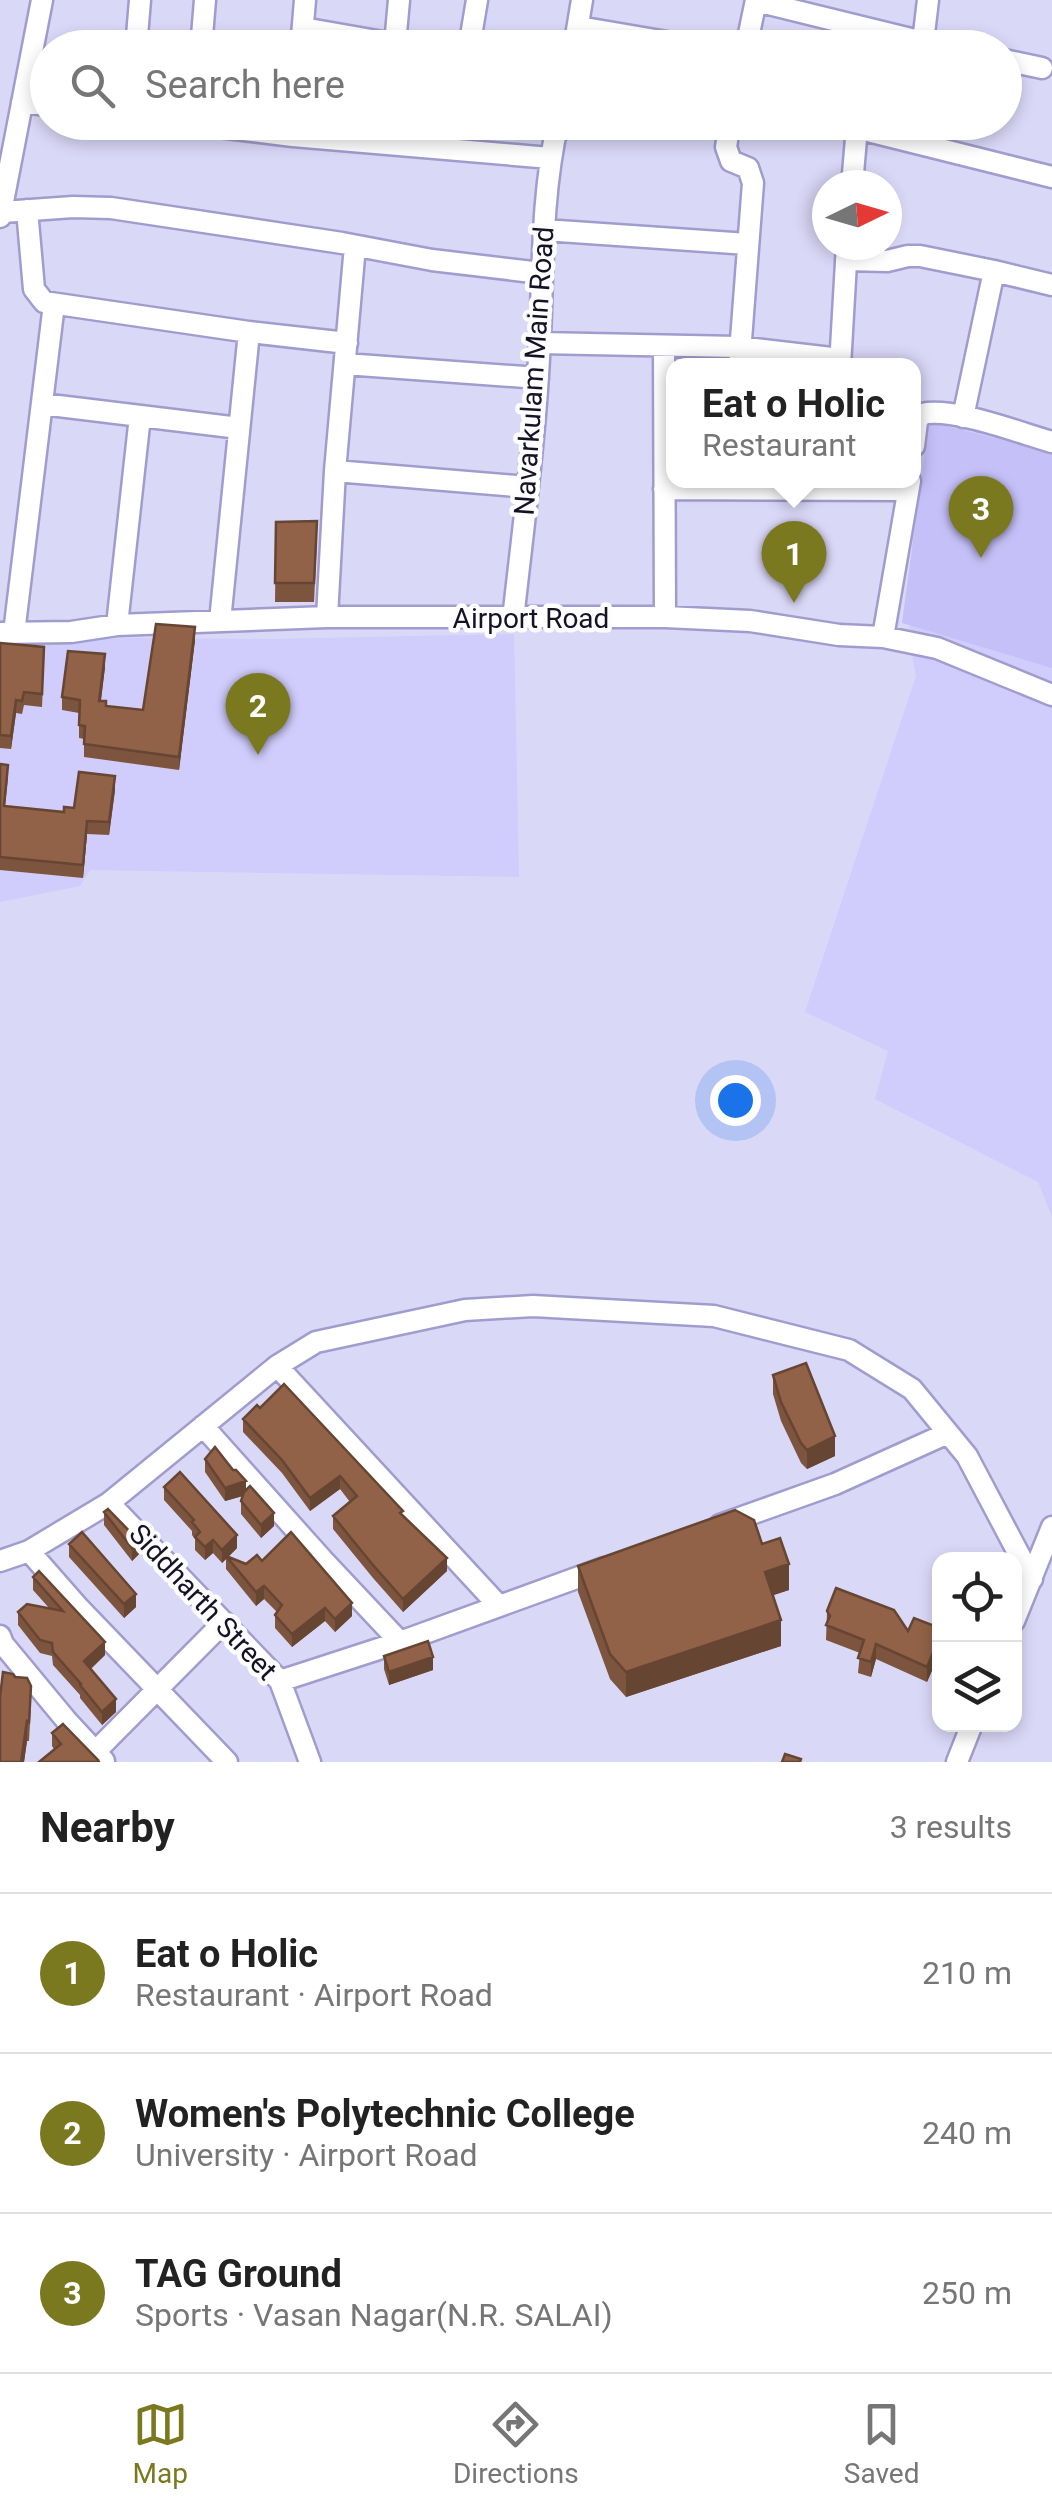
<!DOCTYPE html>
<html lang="en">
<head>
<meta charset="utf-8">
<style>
	body { margin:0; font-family:Roboto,sans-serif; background:#f2f2f2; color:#222 }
	.controls { position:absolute; right:30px; bottom:30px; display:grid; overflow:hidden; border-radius:20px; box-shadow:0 5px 15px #0003 }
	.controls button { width:90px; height:90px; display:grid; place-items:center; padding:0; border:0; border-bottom:2px solid #e0e0e0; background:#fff; color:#222; font:50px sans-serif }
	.compass { position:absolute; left:812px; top:170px; width:90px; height:90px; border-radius:50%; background:#fff; box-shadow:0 5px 15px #0003; rotate:85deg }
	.you { position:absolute; left:735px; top:1100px; width:35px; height:35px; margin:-25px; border:8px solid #fff; border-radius:50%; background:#1a73e8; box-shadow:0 0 0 15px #1a73e833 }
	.badge { display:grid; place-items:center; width:65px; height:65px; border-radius:50%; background:#7a7920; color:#fff; font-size:32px; font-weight:700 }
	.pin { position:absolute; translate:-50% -82px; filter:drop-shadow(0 2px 5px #0008) }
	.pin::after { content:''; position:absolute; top:52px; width:35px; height:30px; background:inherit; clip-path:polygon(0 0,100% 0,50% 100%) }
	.popup { position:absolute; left:666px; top:358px; width:255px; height:130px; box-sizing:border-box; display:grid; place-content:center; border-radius:20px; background:#fff; filter:drop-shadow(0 2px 8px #0005); font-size:32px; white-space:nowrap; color:#767676 }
	.popup b { font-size:38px; color:#222 }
	.popup::after { content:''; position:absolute; left:50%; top:100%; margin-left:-20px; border:20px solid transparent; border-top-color:#fff }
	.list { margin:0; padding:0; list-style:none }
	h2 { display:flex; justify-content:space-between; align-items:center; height:130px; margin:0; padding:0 40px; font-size:42px }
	h2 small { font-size:32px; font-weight:400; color:#767676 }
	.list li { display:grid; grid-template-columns:65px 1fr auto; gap:30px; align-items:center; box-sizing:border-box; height:160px; padding:0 40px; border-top:2px solid #e0e0e0 }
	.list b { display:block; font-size:38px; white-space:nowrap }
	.list p { margin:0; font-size:32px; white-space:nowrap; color:#767676 }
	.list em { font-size:32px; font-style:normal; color:#767676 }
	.icon { flex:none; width:55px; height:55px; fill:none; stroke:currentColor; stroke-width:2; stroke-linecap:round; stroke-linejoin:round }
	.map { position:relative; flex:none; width:1052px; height:1762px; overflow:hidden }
	.search { position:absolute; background:#fff; box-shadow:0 5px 15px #0003; left:30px; right:30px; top:30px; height:110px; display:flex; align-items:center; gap:25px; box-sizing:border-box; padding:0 35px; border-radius:55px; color:#767676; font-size:38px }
	.sheet { height:610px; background:#fff }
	nav { display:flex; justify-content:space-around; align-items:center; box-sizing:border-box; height:140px; border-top:2px solid #e0e0e0; background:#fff; font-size:28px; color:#767676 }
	nav a { display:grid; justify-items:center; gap:5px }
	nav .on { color:#7a7920 }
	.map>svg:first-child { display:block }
</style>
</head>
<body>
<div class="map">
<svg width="1052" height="1762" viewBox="0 0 1052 1762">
	<rect width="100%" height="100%" fill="#dad8f7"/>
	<path fill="#d0ccfc" d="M927 420 1052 449V1217L1038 1182 875 1099 888 1051 805 1012 916 676 909 639 914 493Z
		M514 634 519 877 90 870 80 886 0 902V642L136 638 270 639Z"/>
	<path fill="#c5c0f8" d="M929 422 1052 452V668L902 623Z"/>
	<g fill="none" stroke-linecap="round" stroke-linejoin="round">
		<g stroke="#a19cce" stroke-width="25">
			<path id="minor" d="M756 1 923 42 928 0
				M579 27 702 48
				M303 28 417 48
				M923 42 948 48
				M395 44 399 0
				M136 48 140 0
				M201 48 205 0
				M301 48 305 0
				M469 48 477 0
				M574 48 582 0
				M746 48 756 0
				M1004 60 1042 68
				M22 102 48 105
				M177 122 293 136 550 158
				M730 122 726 147 731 161 748 168 753 183 739 366
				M832 122 1052 177
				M852 185 857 127
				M27 210 34 289 44 302 249 332 220 621
				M3 212 73 207 111 208 342 243 432 260 541 273
				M0 217 42 0
				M544 230 748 244
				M846 260 887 261 908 256H920L994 271 963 417
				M994 271 1052 285
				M249 332 347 343
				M540 343 738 347 840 359
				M664 346 665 617
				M345 364 538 378
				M840 366 847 245
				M42 404 239 428
				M914 446 917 421 922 414C953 407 1020 433 1052 442
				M335 471 528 487
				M664 489 908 490
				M327 617 335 471 355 246
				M513 619C522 538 533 456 538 375 544 290 539 205 558 122
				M117 625 140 416
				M0 633 71 632 117 625 327 617H665L750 621 839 635 883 637 937 648 1052 695
				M14 633 54 304
				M883 637 910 481
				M277 1366 499 1606
				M203 1426 322 1559 400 1642
				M109 1503 280 1681 310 1762
				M720 1525 835 1484 948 1433
				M29 1551 79 1608 227 1762
				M0 1561 29 1551 109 1503 277 1366 316 1342 465 1310 533 1306 714 1316 849 1350 912 1389 967 1456 1032 1579
				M1014 1621 1052 1527
				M0 1636 3 1644 66 1720 104 1761
				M280 1681 400 1642 604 1568
				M95 1752 224 1622
				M957 1762 972 1724"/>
		</g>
		<use href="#minor" stroke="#fff" stroke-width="20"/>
	</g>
	<path fill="#7d543e" d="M276 522 317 541 314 602H275Z
		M195 640 179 770 84 757V739L79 738V713L62 710V697L105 667 101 701 106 706 143 710Z
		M0 643 44 660 42 707 24 705 22 714 16 713 11 749 0 748Z
		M0 764 8 778 5 806 64 812 115 790 109 835 87 834 83 878 0 870Z
		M773 1375 835 1456 807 1469 801 1463 781 1421 773 1394Z
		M243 1419 403 1515 447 1571 403 1612 373 1578 333 1529V1516L350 1502 340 1489 310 1511 282 1473 243 1432Z
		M205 1459 246 1490 274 1526 261 1538 241 1514V1501L243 1496 225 1501 205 1472Z
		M164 1487 237 1548 228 1557 246 1564 262 1561 352 1616 335 1632 325 1621 292 1647 275 1628V1615L277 1612 264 1599 256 1606 226 1569V1559L222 1563 213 1553 205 1560 195 1550V1539L192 1535V1531L164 1500Z
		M104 1512 139 1554 132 1561 104 1525Z
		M69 1544 136 1607 124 1618 69 1557Z
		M762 1544 789 1590 773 1595 781 1646 626 1697 610 1679 578 1592V1566Z
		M33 1577 105 1655 91 1669 116 1712 102 1725 80 1698V1695L53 1665 52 1656 40 1653 18 1625V1612L49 1608 33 1590Z
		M827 1611 908 1631 940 1628V1652L927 1682 876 1659 871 1677 858 1673 860 1653 826 1640Z
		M384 1656 433 1670 389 1685 384 1669Z
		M31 1705 29 1741H27L24 1762H0Z
		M52 1733 99 1762 54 1749 52 1746Z"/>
	<path fill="#664532" d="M195 627V640L179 770V757Z
		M105 654V667L99 714V701Z
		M16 700V713L11 749V736Z
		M115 776V790L109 835V822Z
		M87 821V834L83 878V865Z
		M835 1436V1456L807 1469V1450Z
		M340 1476V1489L310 1511V1498Z
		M246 1481V1495L225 1501V1488Z
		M274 1513V1526L261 1538V1525Z
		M237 1535V1548L222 1563V1550Z
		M213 1540V1553L205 1560V1547Z
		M139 1541V1554L132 1561V1548Z
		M447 1558V1571L403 1612V1599Z
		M789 1564V1590L765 1598V1572Z
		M264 1586V1599L256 1606V1592Z
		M136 1594V1607L124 1618V1604Z
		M352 1603V1616L335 1632V1619Z
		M325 1608V1621L292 1647V1634Z
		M781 1620V1646L626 1697V1672Z
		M940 1636V1652L927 1682V1667Z
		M105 1642V1655L84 1674V1661Z
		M876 1644V1659L871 1677V1662Z
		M433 1657V1670L389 1685V1672Z
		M116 1699V1712L102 1725V1712Z
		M27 1721V1741L24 1762H21Z"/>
	<path fill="#916248" stroke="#664532" stroke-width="2.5" d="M317 521 314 583H275L276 522Z
		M156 624 195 627 179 757 84 744 85 726 79 725 80 700 62 697 68 651 105 654 99 701H106V706L143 710Z
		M0 643 44 647 42 694 24 692 22 701 16 700 11 736 0 735Z
		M0 764 8 765 4 806 64 812V807L74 808 79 772 115 776 109 822 87 821 83 865 0 857Z
		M806 1363 835 1436 807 1450 801 1443 781 1402 773 1375Z
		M284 1384 403 1511 400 1513 447 1558 403 1599 373 1565 333 1516 357 1496 340 1476 310 1498 282 1460 243 1419 257 1405 260 1408Z
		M215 1447 233 1470H236L246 1481 225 1488 205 1459Z
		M180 1472 237 1535 222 1550 213 1540 205 1547 195 1537 200 1532 192 1522 194 1520 164 1487Z
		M250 1486 274 1513 261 1525 241 1501 244 1492Z
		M108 1509 139 1541 132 1548 104 1512Z
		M735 1510 754 1520 762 1544 780 1538 789 1564 765 1572 781 1620 626 1672 610 1654 578 1566Z
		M82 1532 136 1594 124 1604 69 1544Z
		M291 1532 352 1603 335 1619 325 1608 292 1634 275 1615 282 1605 264 1586 256 1592 226 1556 246 1564 257 1555 262 1561Z
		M39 1571 105 1642 84 1661 116 1699 102 1712 80 1685 81 1684 53 1652 52 1643 40 1640 18 1612 27 1604 63 1611 33 1577Z
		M836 1588 894 1610 908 1631 914 1618 940 1628V1636L927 1667 876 1644 871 1662 858 1658 864 1640 826 1625 830 1616 827 1611Z
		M428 1641 433 1657 389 1672 384 1656Z
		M3 1672 13 1674 15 1677 27 1678 31 1686 29 1722 27 1721 21 1762H0V1697Z
		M63 1724 98 1760 99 1762H39L61 1744 52 1733Z
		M785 1754 801 1759 800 1762H782Z"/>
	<g text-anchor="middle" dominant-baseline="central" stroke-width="9" stroke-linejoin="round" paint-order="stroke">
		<g font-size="28" fill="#151225" stroke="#fdfdfd">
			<text transform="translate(534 371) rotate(-86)">Navarkulam Main Road</text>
			<text x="531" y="618">Airport Road</text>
			<text transform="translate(203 1602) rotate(47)">Siddharth Street</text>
		</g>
	</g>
</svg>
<div class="controls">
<button><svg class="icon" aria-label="locate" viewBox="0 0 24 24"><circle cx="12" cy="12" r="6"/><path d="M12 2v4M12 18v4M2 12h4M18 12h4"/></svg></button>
<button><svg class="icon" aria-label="layers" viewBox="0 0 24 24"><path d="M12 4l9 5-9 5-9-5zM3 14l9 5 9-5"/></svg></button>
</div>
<svg class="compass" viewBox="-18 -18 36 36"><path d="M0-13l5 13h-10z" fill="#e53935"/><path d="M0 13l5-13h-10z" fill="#767676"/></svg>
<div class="you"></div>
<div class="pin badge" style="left:794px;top:603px">1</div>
<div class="popup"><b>Eat o Holic</b>Restaurant</div>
<div class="pin badge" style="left:258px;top:755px">2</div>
<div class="pin badge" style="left:981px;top:558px">3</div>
<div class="search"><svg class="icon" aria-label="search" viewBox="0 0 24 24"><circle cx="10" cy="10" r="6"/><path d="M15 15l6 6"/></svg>Search here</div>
</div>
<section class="sheet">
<h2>Nearby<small>3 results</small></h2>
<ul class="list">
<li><span class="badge">1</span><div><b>Eat o Holic</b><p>Restaurant · Airport Road</p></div><em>210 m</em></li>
<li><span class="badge">2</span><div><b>Women's Polytechnic College</b><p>University · Airport Road</p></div><em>240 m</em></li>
<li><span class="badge">3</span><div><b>TAG Ground</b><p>Sports · Vasan Nagar(N.R. SALAI)</p></div><em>250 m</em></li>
</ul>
</section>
<nav>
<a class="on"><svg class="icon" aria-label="map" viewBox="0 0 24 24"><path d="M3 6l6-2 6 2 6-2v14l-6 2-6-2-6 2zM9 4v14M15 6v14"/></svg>Map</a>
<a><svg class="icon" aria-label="directions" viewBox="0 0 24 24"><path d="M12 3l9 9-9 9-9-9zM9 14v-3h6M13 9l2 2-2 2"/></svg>Directions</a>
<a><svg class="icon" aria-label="saved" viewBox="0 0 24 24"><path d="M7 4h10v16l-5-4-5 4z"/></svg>Saved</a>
</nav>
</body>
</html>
